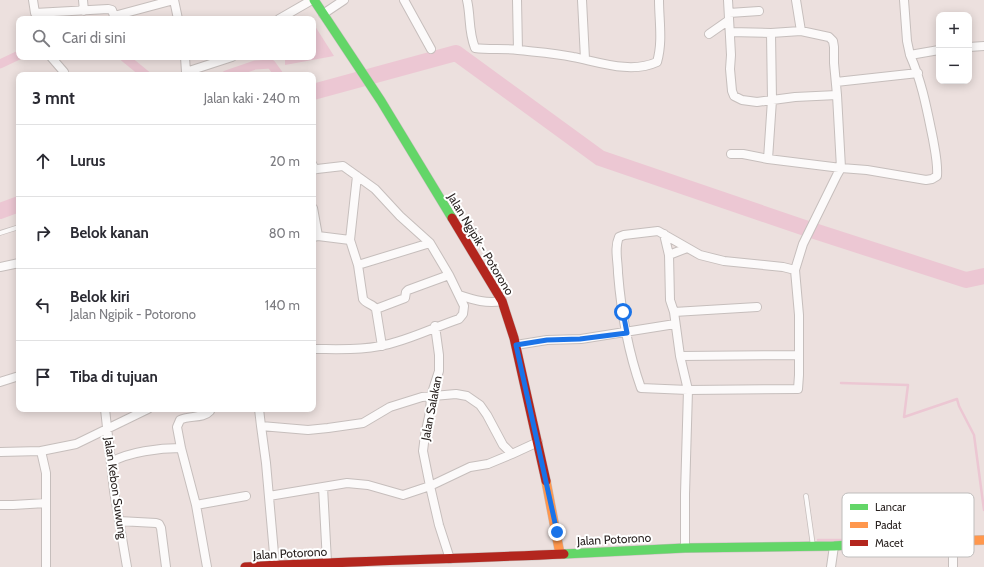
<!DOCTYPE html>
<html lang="id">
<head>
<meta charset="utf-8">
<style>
	body { margin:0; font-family:Cabin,sans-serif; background:#f2f2f3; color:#2b2b33 }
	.controls { position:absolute; right:12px; top:12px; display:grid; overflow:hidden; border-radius:8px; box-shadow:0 2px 10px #0003 }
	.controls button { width:36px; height:36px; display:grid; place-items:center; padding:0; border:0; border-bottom:1px solid #e1e1e2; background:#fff; color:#2b2b33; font:20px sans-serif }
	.stop { position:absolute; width:12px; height:12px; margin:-9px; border:3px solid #1a73e8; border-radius:50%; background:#fff }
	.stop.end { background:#1a73e8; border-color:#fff; box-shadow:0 1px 4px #0008 }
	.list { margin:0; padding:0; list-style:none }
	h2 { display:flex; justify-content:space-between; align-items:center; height:52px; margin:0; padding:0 16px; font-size:17px }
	h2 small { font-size:13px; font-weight:400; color:#7c7c81 }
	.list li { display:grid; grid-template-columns:26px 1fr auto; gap:12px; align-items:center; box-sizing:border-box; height:72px; padding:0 16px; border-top:1px solid #e1e1e2 }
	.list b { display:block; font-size:15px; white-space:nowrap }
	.list p { margin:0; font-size:13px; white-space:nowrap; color:#7c7c81 }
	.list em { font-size:13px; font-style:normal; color:#7c7c81 }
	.icon { flex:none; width:22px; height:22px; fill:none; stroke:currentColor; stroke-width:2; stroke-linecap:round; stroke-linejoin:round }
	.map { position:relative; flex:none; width:984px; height:567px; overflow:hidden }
	.search { position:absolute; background:#fff; box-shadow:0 2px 10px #0003; left:16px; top:16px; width:300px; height:44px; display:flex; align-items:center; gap:10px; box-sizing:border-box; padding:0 14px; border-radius:8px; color:#7c7c81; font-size:15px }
	.panel { position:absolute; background:#fff; box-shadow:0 2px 10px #0003; left:16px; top:72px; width:300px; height:340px; border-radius:8px }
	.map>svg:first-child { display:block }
</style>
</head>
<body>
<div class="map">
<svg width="984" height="567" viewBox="0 0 984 567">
	<rect width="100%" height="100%" fill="#ece0de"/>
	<path fill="#ecc7d3" d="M313 23 334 56 285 65V57H313Z"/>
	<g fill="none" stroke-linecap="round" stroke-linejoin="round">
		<path stroke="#ecc7d3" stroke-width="2.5" d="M841 383 908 385 904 417 957 399 959 406 974 435 984 510
			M818 540H844"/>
		<path stroke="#ecc7d3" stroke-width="9" d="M124 57 146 75
			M0 64 19 55
			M226 75 255 65 271 64 279 75"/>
		<path stroke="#ecc7d3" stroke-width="16" d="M313 92 456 53 600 158 802 227 966 280 984 276
			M0 211 19 204"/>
		<g stroke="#c6bebc" stroke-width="5.5">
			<path id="lane" d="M313 161 317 169
				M0 233 19 227
				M806 496 813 546"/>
		</g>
		<g stroke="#c6bebc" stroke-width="10">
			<path id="street" d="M33 0 35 13 108 9 112 10 114 16 174 0
				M83 0 84 11
				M174 0 178 19
				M404 0 431 49
				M467 0C471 17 468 30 475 48 489 50 504 48 518 50 536 52 555 53 573 57 599 62 631 74 657 62 663 42 659 20 659 0
				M517 0 518 50
				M582 0 585 59
				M728 0 731 55 730 69 732 91 734 96 742 100 757 102 795 97 837 95
				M796 0 801 31
				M904 0 907 41 910 55 939 50
				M729 13 759 11
				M323 14 344 0
				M279 19 312 0
				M730 32 771 33 801 31 829 37 833 41 834 47V63L837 95 841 168 768 159 743 154H731
				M709 34 729 20
				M969 47 984 46
				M51 57 64 72
				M185 57 186 72 232 57
				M836 82 918 73
				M768 159 772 100 771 33
				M313 170 317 169 343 166 357 176 375 189 400 216 430 243 449 275 464 306 463 314 459 319C438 326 417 336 396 342 369 351 340 349 313 349
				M357 176 350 240 358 265 363 299C366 304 373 304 376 309L382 346
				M313 208 318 236
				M664 234 669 255 670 300 674 312 680 356 688 390 685 494V548
				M313 237 318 236 350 240
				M669 255 687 248
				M358 265 430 243
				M0 267 19 263
				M795 270 783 267 724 261 700 255 658 231 624 235 619 237C614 248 618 261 618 273 621 310 629 354 641 388L688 390 798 389 799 375V315L795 270 803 244 837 175 841 168 867 170 926 180 932 179 937 176C938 163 935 151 933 139 927 110 922 82 910 55
				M459 295C474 300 487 304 502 301
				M376 309 405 298 406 292 408 290 449 275
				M674 312 757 307
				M435 326 439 355V371L431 396 430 412 425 435 423 451 430 486 439 525 450 559
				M516 345 547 340 581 339 675 324
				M680 356 799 355
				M0 382 19 376
				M105 409 114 491 127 567
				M259 409 261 426
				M0 452 41 451
				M111 462C129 452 159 448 181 448
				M323 487 327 562
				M269 496 347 483 368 485 403 495 430 486 470 467 488 464 512 454
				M46 503V473L41 451 76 444 148 409
				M0 505H13L46 503V567
				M196 505 246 496
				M119 521 156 523 159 524 161 528 166 567
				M275 565 266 463 261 426 308 430 328 428 363 423 390 407 422 397 456 394 467 396 480 405 487 415 503 445 512 454 538 442
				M207 567 196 505 181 448 177 427 180 420C189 415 203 419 210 411L209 409
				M831 567 834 546
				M953 567V541"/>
		</g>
		<g stroke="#c6bebc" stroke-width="10">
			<path id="fast" d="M314 0 381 101 452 218
				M564 554 685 548 834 546 880 543"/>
		</g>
		<g stroke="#c6bebc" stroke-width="10">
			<path id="slow" d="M546 481 560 554
				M880 543 984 540"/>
		</g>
		<g stroke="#c6bebc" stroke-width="10">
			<path id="jam" d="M452 218 502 301 514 338 546 481
				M245 567C351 561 458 559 564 554"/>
		</g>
		<use href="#lane" stroke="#fcfafa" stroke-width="4"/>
		<use href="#street" stroke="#fcfafa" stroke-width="8"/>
		<use href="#fast" stroke="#63d668" stroke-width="9"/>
		<use href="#slow" stroke="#ff974d" stroke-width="9"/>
		<use href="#jam" stroke="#b3261e" stroke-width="9"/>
	</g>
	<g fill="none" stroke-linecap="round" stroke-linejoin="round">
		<path stroke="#1a73e8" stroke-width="5" d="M557 532 516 345 547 340 580 339 627 333 623 312"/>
	</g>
	<g text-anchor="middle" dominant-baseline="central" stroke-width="4" stroke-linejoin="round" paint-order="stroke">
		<g font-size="12" fill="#2a2321" stroke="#fff">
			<text transform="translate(481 244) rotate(59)">Jalan Ngipik - Potorono</text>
			<text transform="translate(431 408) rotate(-79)">Jalan Salakan</text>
			<text transform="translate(116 488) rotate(82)">Jalan Kebon Suwung</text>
			<text transform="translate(614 539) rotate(-3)">Jalan Potorono</text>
			<text transform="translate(290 553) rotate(-3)">Jalan Potorono</text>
		</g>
	</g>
	<rect x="842" y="493" width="132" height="64" rx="6" fill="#fff" stroke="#bfbdbc" stroke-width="1"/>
	<rect x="850" y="504" width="18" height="6" fill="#63d668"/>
	<rect x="850" y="522" width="18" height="6" fill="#ff974d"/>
	<rect x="850" y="540" width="18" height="6" fill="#b3261e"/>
	<g font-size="11" fill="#2a2321">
		<text x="875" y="511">Lancar</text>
		<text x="875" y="529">Padat</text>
		<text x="875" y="547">Macet</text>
	</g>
</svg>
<div class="controls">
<button>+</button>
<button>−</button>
</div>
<div class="stop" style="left:623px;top:312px"></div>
<div class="stop end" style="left:557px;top:532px"></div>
<div class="search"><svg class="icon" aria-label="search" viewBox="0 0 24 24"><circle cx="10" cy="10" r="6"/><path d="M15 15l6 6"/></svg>Cari di sini</div>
<section class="panel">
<h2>3 mnt<small>Jalan kaki · 240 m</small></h2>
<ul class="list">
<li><svg class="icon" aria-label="ahead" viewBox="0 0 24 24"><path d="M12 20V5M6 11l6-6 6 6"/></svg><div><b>Lurus</b></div><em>20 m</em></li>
<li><svg class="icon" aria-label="right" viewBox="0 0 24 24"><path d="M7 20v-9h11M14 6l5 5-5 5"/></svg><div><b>Belok kanan</b></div><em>80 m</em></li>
<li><svg class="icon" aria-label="left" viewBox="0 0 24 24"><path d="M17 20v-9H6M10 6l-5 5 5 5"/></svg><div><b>Belok kiri</b><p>Jalan Ngipik - Potorono</p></div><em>140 m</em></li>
<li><svg class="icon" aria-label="arrive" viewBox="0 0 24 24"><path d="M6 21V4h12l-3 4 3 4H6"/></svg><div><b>Tiba di tujuan</b></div></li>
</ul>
</section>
</div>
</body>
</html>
